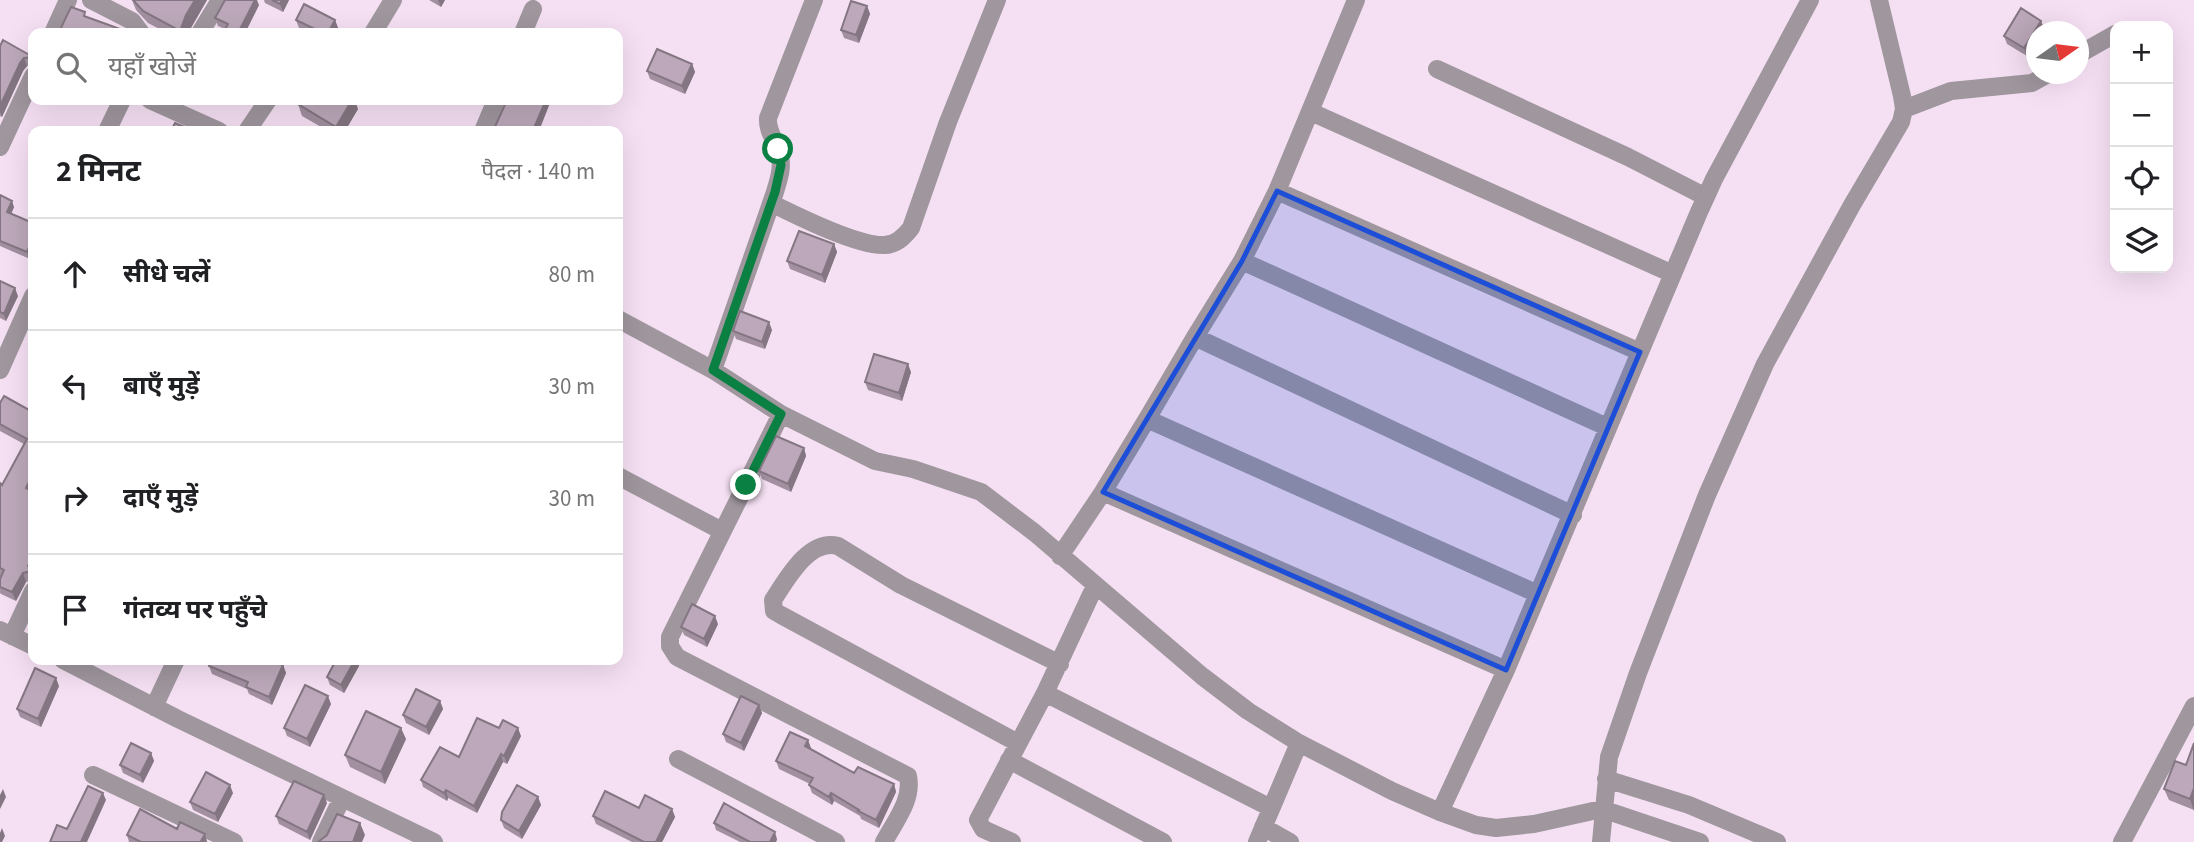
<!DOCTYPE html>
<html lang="hi">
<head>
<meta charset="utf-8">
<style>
	body { margin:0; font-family:"Source Sans 3","Noto Sans Devanagari",sans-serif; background:#f6f6f6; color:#202124 }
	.controls { position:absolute; right:21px; top:21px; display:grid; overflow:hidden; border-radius:14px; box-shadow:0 7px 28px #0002 }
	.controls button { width:63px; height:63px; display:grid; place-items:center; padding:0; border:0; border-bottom:2px solid #e0e0e0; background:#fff; color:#202124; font:35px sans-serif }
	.compass { position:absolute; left:2026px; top:21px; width:63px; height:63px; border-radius:50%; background:#fff; box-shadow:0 7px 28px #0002; rotate:76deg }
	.stop { position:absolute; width:21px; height:21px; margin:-16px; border:5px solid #0b8043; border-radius:50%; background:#fff }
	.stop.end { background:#0b8043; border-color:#fff; box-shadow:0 2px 7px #0008 }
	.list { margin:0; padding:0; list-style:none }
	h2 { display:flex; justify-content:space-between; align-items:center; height:91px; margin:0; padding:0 28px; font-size:30px }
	h2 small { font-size:23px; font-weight:400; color:#757577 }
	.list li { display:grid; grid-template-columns:46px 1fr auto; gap:21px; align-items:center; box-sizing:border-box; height:112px; padding:0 28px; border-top:2px solid #e0e0e0 }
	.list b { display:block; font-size:26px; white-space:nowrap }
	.list em { font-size:23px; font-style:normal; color:#757577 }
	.icon { flex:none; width:38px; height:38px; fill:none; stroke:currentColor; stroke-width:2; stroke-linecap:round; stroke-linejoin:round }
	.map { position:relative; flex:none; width:2194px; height:842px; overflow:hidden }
	.search { position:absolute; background:#fff; box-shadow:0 7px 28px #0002; left:28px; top:28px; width:595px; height:77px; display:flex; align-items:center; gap:18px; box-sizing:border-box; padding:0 24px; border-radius:14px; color:#757577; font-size:26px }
	.panel { position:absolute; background:#fff; box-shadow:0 7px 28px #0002; left:28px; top:126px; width:595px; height:539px; border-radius:14px }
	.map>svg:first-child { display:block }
</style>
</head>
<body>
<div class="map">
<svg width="2194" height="842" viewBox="0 0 2194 842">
	<rect width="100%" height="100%" fill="#f5e0f3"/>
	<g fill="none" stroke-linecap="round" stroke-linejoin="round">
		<path stroke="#9f969e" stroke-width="18" d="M91 0 132 21 141 33
			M53 33 68 0
			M200 33 220 0
			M373 33 393 0
			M523 33 533 9
			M2078 55 2115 34
			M1437 69 1628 157 1706 197
			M150 100 219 131
			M1904 109 1951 91 2032 83 2048 74
			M1311 112 1673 274
			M107 131 122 100
			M247 131 268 100
			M483 131 496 100
			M0 147 33 76
			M1277 191 1356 0
			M771 203C797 216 857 246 884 245 896 245 904 237 911 228L948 122 997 0
			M1242 261 1195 337 1573 515
			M618 319 713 370 781 414 875 461 913 469 981 492 1035 533 1202 676 1248 711 1299 743 1392 791 1440 812 1476 825 1496 828 1534 824 1602 809 1700 842
			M1195 337 1147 419 1538 594
			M0 370 33 296
			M713 370 775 192C778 181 783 169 780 157 778 142 767 134 768 118L814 0
			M781 414 670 637V646L677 657 908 776C913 800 895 821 884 842
			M1147 419 1103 492 1506 670
			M1607 427 1242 261 1277 191 1640 352
			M618 476 722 531
			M1060 556 1103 492
			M0 630 33 646
			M12 636 33 591
			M63 660 178 719 434 842
			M1045 693 1271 808
			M154 707 176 660
			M1018 743 781 615 774 611 773 600C787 579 809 538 838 546L901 585 1060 664
			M678 759 836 842
			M1009 760 1163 842
			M93 775 234 842
			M1606 779 1689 805 1777 842
			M1440 812 1506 670 1699 212 1714 179 1810 0
			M1263 827 1290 842
			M321 842 342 798
			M1012 842 983 829 978 820 1045 693 1095 586
			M1257 842 1299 743
			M1601 842 1609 757 1638 673 1707 495 1765 364 1852 205 1901 122 1904 109 1902 96 1879 0
			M2122 842 2194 706"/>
	</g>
	<path fill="#a290a0" d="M132 0H207L188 33H167L148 23 136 10Z
		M264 0H289L283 12 265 3Z
		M429 0H445L441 7Z
		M259 5 245 33H223L225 29 218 26 215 18Z
		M867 6 870 14 859 43 844 38 841 30Z
		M296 20H335L338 28 335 33H310L299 28Z
		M2041 21 2044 29 2043 32H2036L2027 56 2007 44 2004 36Z
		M0 46 33 57V65L27 66 23 71 2 117 0 116Z
		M692 64 695 72 685 94 650 79 647 71Z
		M298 104 358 109 345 131H328L302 116Z
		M0 195 14 207 11 214 33 223 30 259 0 246Z
		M834 244 837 252 825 283 790 269 787 261Z
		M0 281 18 296 6 321 0 318Z
		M772 330 765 349 736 339 733 331Z
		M911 372 902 401 868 390 865 382Z
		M0 403 33 412 32 491H33V580L26 582 16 601 1 594 0 593V579L1 576H0V483L2 485 24 444 0 431Z
		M804 448 806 456 791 492 762 479 759 471Z
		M718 624 707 647 684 635 681 627Z
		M336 660H357L359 666 344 693 330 685 327 677Z
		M283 665 286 673 272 705 249 694 247 689 212 674 209 666Z
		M59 686 41 727 20 717 17 709Z
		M440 701 443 709 429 735 406 723 403 715Z
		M331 704 310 747 287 736 284 728Z
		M759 705 762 713 744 751 726 742 723 734Z
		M499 728 521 736 507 764 503 762 477 813 448 798 447 801 423 787 421 780 459 757Z
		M406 739 385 784 350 767 345 755Z
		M808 740 810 749 854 773 894 784 896 792 879 828 861 819 860 816 834 801 832 805 812 793 809 785 810 784 779 769 776 761Z
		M151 753 154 761 143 783 123 773 120 765Z
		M2186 765 2194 810 2169 800 2164 789Z
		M233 793 218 822 193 810 190 802Z
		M538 797 541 805 522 839 504 828 501 820Z
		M327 803 310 840 279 824 276 816Z
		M639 808 672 809 675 817 662 842H632L596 824 593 816Z
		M714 823 777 839 776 842H740L716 830Z
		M177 829 205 834 207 842H129L127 835Z"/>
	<path fill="#847682" d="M195 0H207L188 33H181L180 31 186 15Z
		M255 0H257L259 5 245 33H238Z
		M282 0H289L283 12 280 4Z
		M438 0H445L441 7Z
		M867 6 870 14 859 43 856 35Z
		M335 20 338 28 335 33H328Z
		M2041 21 2044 29 2043 32H2036V41L2027 56 2024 48Z
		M24 58 27 66 23 71 2 117 0 112V106L20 63Z
		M692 64 695 72 685 94 682 86Z
		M352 100H355L358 109 345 131H338L336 127Z
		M546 100H549L550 103 539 131H535L534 128Z
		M12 201 14 207 9 219 7 212Z
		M33 238V250L30 259 27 252Z
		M834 244 837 252 825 283 822 275Z
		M15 288 18 296 6 321 4 314Z
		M769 322 772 330 765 349 762 342Z
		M908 364 911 372 902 401 899 393Z
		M804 448 806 456 791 492 788 484Z
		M33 474V489L29 497 26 488Z
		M33 556V576L28 566Z
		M23 573 26 582 16 601 12 592Z
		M715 616 718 624 707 647 704 639Z
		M355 660H357L359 666 344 693 341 685Z
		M283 665 286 673 272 705 269 697Z
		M56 678 59 686 41 727 38 719Z
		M328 696 331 704 310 747 307 739Z
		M440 701 443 709 429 735 426 727Z
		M759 705 762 713 744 751 741 743Z
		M401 728 406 739 385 784 381 772Z
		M518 728 521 736 507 764 504 756Z
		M808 740 811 748 808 754 805 746Z
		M151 753 154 761 143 783 140 775Z
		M501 754 503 762 477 813 474 806Z
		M894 784 896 792 879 828 876 820Z
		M230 785 233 793 218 822 215 814Z
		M2194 788V811L2190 799Z
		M3 789 6 797 0 809V795Z
		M446 790 448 798 447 801 444 793Z
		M103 793 106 800 87 842H81Z
		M831 793 834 801 832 805 829 797Z
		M324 795 327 803 310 840 307 832Z
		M538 797 541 805 522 839 519 831Z
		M672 809 675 817 662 842H656Z
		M360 823 365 835 362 842H353Z
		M2 828 5 836 2 842H0V833Z
		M775 832 777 839 776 842H770Z
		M205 834 207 842H201Z"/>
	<path fill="#bca8ba" stroke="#847682" stroke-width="2" d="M133 0H195L186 15 180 31 143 11Z
		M225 0H255L238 33H223L228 24 215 18Z
		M272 0H282L280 4Z
		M851 1 867 6 856 35 841 30Z
		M304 4 335 20 328 33H323L296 20Z
		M71 7 85 12 84 16 123 30 122 33H57L60 30Z
		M2021 8 2041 21 2024 48 2004 36Z
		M3 40 33 57 24 58 20 63 0 106V46Z
		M657 49 692 64 682 86 647 71Z
		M300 100H352L336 127 298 104Z
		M507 100H546L534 128 538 130 537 131H493Z
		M175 123 194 131H171Z
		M0 195 12 201 7 212 33 223V238L27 252 0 241Z
		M799 231 834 244 822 275 787 261Z
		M0 281 15 288 4 314 0 312Z
		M740 311 769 322 762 342 733 331Z
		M874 354 908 364 899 393 865 382Z
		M4 396 33 412V474L26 488 33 491V556L28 566 33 568 32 571 23 573 12 592 0 587V579L4 570 0 568V483L2 485 27 439 0 424V403Z
		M776 436 804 448 788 484 759 471Z
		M692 604 715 616 704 639 681 627Z
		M211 660H270L283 665 269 697 246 687 248 682 209 666Z
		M336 660H355L341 685 327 677Z
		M35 668 56 678 38 719 17 709Z
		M305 685 328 696 307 739 284 728Z
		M416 689 440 701 426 727 403 715Z
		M741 696 759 705 741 743 723 734Z
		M366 711 401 728 381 772 345 755Z
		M477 718 499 728 503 720 518 728 504 756 501 754 474 806 446 790 444 793 421 780 440 747 459 757Z
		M790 732 808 740 805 746 854 773 858 767 894 784 876 820 858 811 859 810 831 793 829 797 809 785 813 778 776 761Z
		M131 743 151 753 140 775 120 765Z
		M2194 743V788L2190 799 2164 789 2175 761 2186 765Z
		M206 772 230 785 215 814 190 802Z
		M294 781 324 795 307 832 276 816Z
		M517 785 538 797 519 831 501 820 502 812Z
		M88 786 103 793 81 842H50L57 825 67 829Z
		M605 791 639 808 645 795 672 809 656 842H644L593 816Z
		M724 803 775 832 770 842H750L714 823Z
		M140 809 177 829 180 822 205 834 201 841 202 842H141L127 835Z
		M337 814 360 823 353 842H318L327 835Z"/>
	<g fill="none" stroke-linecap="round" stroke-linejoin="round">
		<path stroke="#0b8043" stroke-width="9" d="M746 485 781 414 713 370 775 192 781 165 778 149"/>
	</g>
	<path fill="#1d4ed8" fill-opacity="0.2" stroke="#1d4ed8" stroke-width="5" stroke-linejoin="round" d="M1277 191 1640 352 1506 670 1103 492 1242 261Z"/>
</svg>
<div class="controls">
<button>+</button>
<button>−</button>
<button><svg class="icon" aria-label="locate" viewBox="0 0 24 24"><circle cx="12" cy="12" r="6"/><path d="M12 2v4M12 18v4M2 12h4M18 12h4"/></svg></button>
<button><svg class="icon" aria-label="layers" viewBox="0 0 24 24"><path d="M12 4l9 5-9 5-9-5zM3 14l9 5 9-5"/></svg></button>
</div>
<svg class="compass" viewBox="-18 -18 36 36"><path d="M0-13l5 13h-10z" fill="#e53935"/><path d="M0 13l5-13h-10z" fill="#757577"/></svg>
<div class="stop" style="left:778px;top:149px"></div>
<div class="stop end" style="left:746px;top:485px"></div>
<div class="search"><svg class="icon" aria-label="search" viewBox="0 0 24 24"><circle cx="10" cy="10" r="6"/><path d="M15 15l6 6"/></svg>यहाँ खोजें</div>
<section class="panel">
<h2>2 मिनट<small>पैदल · 140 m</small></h2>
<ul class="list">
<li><svg class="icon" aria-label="ahead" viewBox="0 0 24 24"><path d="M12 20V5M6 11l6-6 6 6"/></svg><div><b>सीधे चलें</b></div><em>80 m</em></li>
<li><svg class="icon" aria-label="left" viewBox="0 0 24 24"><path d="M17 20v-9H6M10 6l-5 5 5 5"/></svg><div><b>बाएँ मुड़ें</b></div><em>30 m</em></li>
<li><svg class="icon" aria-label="right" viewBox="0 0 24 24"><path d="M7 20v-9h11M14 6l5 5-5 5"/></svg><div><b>दाएँ मुड़ें</b></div><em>30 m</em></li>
<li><svg class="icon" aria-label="arrive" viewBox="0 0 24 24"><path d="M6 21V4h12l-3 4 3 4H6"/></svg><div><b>गंतव्य पर पहुँचे</b></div></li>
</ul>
</section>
</div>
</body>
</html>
